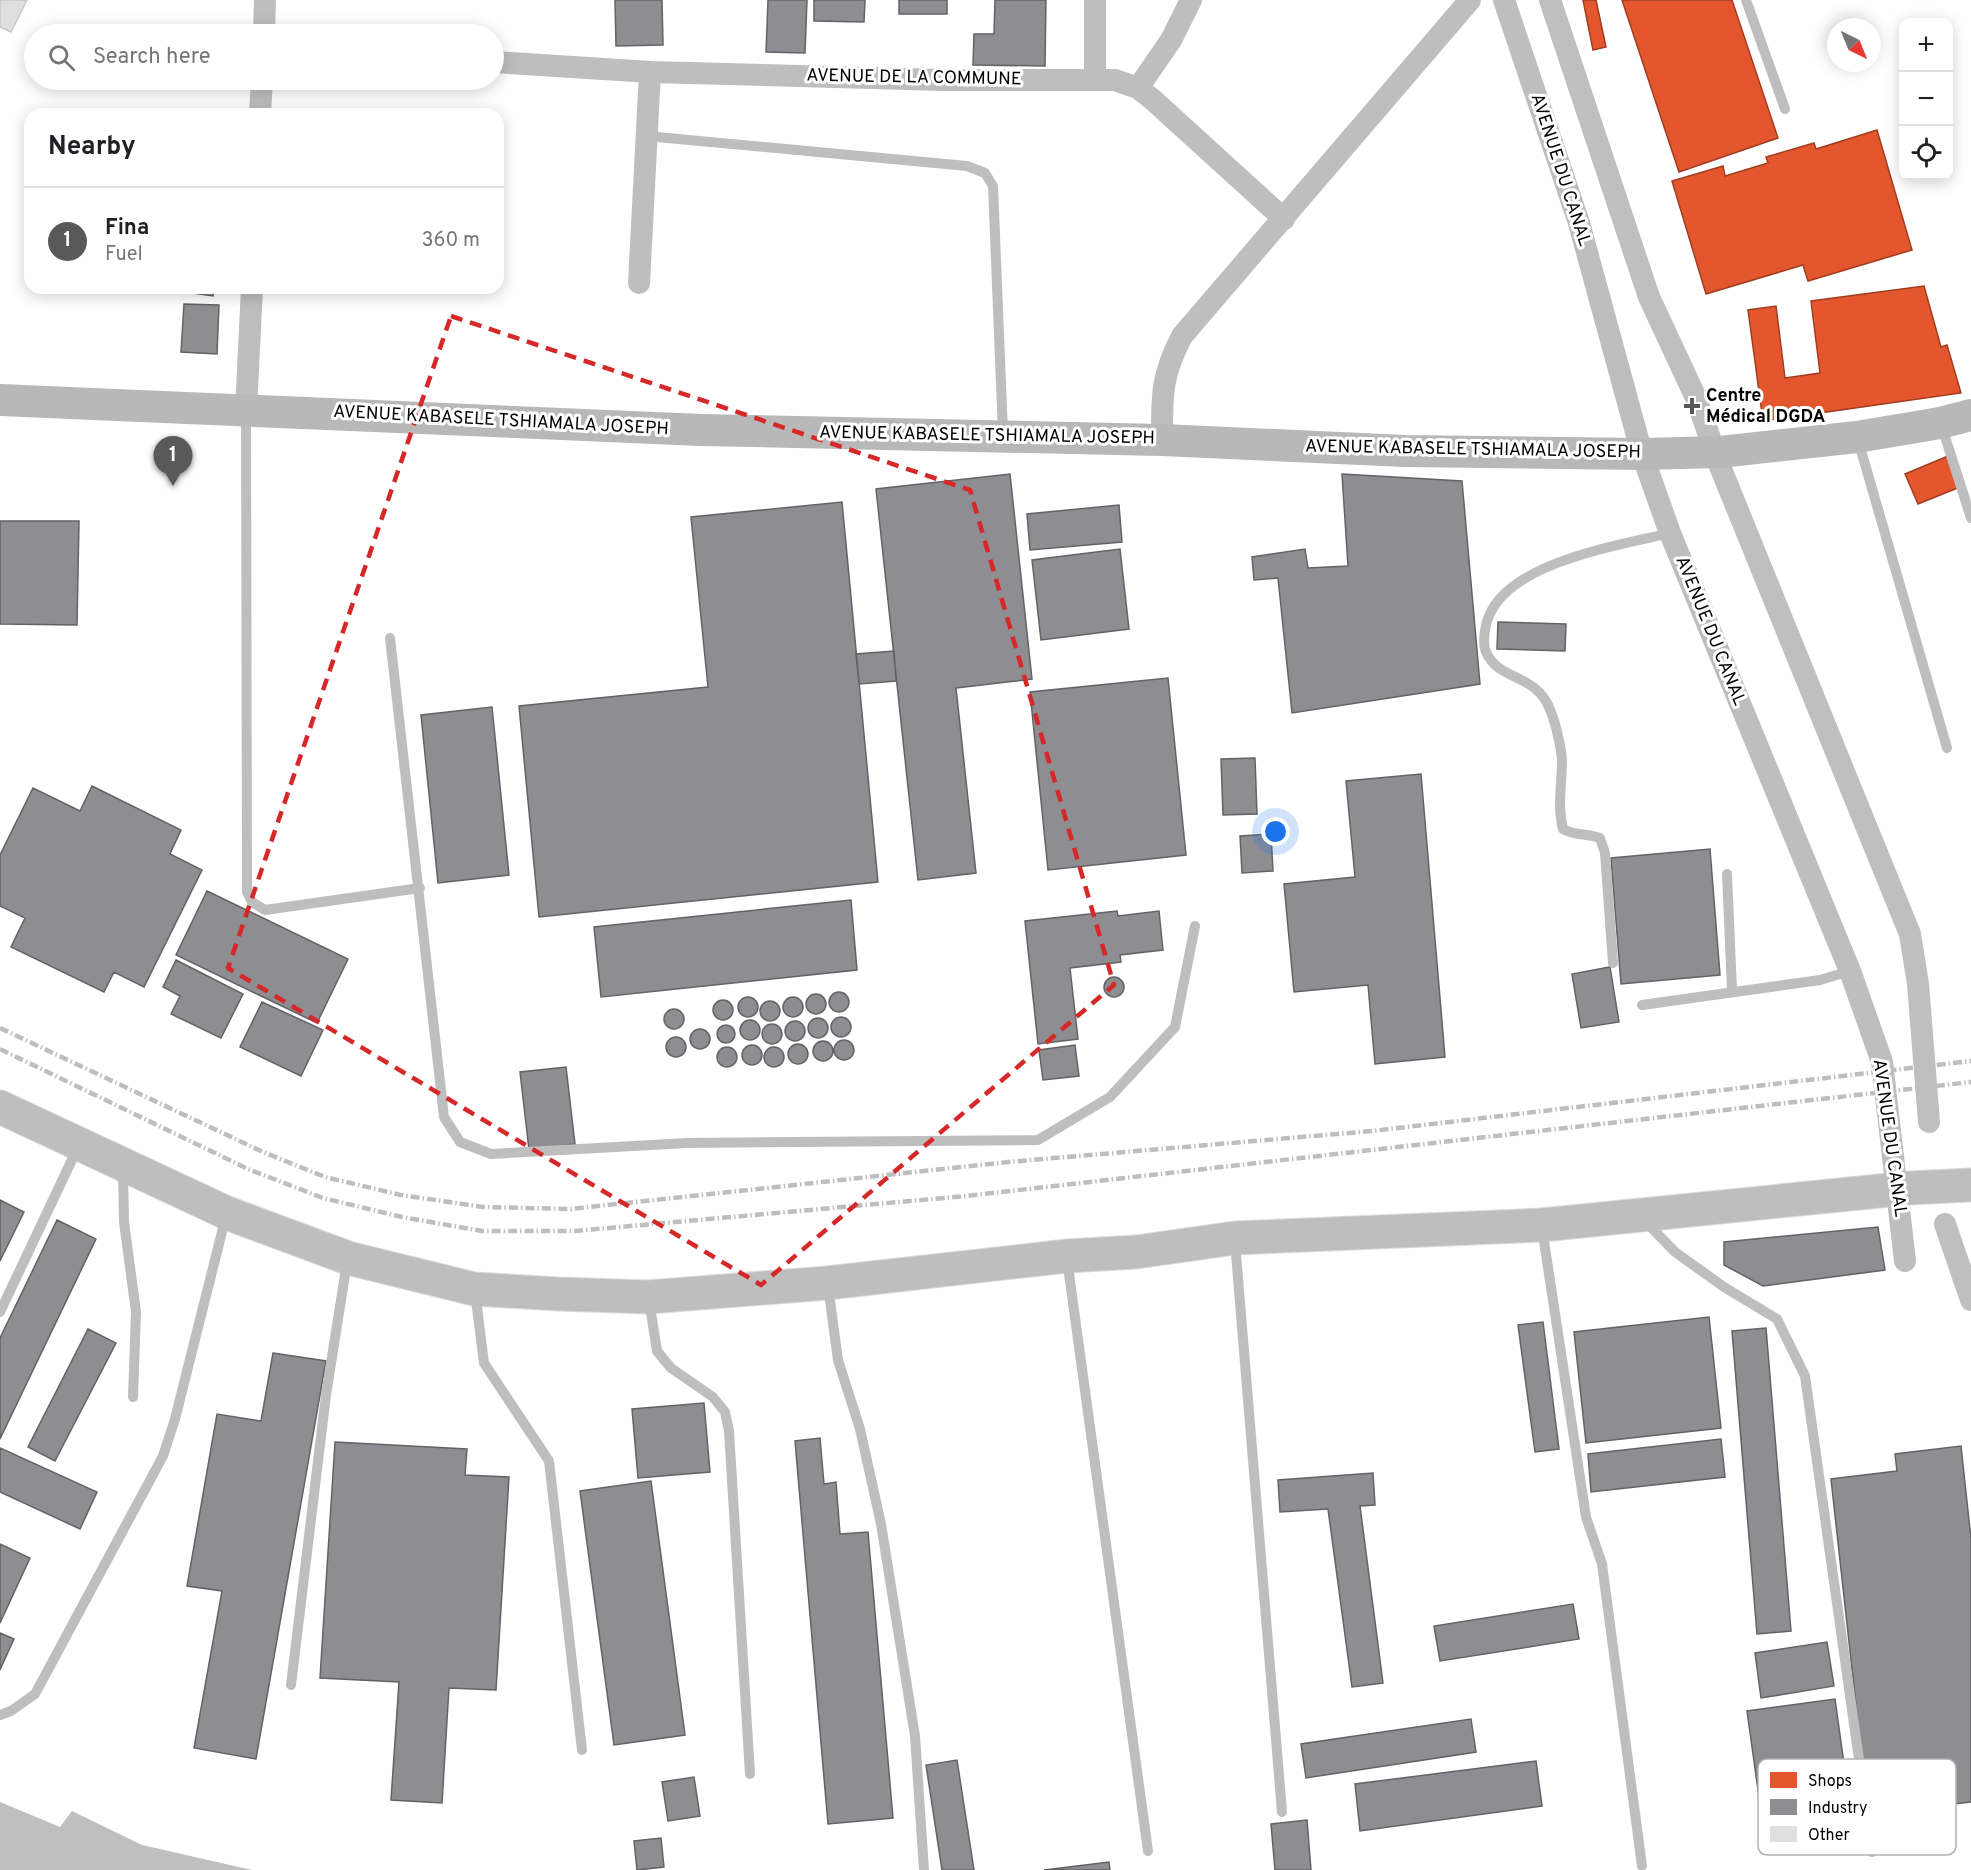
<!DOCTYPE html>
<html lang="en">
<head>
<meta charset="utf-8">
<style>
	body { margin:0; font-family:Overpass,sans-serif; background:#f6f6f6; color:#202124 }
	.controls { position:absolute; right:18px; top:18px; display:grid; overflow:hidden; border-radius:12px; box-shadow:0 3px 15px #0003 }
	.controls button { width:54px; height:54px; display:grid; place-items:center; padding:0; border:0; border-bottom:2px solid #e0e0e0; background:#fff; color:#202124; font:30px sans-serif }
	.compass { position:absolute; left:1827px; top:18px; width:54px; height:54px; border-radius:50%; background:#fff; box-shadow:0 3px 15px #0003; rotate:137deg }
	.you { position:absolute; left:1276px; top:832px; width:21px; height:21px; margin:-15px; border:4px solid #fff; border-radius:50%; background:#1a73e8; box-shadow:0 0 0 9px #1a73e833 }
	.badge { display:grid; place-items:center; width:39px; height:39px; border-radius:50%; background:#595959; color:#fff; font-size:20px; font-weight:700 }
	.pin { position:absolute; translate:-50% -50px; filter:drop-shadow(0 2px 3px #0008) }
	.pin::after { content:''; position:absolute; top:32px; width:21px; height:18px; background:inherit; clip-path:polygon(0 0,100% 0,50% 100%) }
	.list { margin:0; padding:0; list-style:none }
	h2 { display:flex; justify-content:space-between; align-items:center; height:78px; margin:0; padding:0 24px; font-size:26px }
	h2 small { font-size:20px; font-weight:400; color:#757577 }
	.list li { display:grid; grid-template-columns:39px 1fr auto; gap:18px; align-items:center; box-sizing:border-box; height:108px; padding:0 24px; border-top:2px solid #e0e0e0 }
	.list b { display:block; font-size:22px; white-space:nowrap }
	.list p { margin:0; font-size:20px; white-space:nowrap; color:#757577 }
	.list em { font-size:20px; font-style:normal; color:#757577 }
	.icon { flex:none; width:33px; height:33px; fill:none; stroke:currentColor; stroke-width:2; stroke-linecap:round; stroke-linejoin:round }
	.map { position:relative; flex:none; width:1971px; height:1870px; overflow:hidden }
	.search { position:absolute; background:#fff; box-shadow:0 3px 15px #0003; left:24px; top:24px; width:480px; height:66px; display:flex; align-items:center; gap:15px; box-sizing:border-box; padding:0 21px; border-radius:33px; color:#757577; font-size:22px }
	.panel { position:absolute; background:#fff; box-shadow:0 3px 15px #0003; left:24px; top:108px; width:480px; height:186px; border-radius:18px }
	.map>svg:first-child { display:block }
</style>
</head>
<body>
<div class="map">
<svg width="1971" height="1870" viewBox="0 0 1971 1870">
	<rect width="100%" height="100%" fill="#fff"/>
	<path fill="#bfbfbf" d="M0 1802 60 1827 72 1811 142 1845 252 1870H0Z"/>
	<path fill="#e4572e" stroke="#a03d20" stroke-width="1.5" d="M1583 0H1596L1606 47 1593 50Z
		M1622 0H1732L1778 138 1679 172Z
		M1877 130 1912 250 1808 281 1803 265 1706 294 1672 181 1723 166 1725 176 1768 163 1766 157 1814 143 1816 149Z
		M1924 286 1941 347 1947 345 1961 393 1763 421 1748 310 1776 306 1785 378 1820 373 1811 301Z
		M1948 456 1960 487 1918 504 1905 474Z"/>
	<path fill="#8d8d92" stroke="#636366" stroke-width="1.5" d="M615 0H662L663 45 616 46Z
		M768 0H807L805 53 766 52Z
		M814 0H865L864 22 814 21Z
		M899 0H947V14H899Z
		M995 0H1046L1045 66 973 65 974 34H994Z
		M179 288H214L213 296 178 291Z
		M184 304 219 305 217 354 181 352Z
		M1010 474 1032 679 956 688 976 873 918 880 876 489Z
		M1342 474 1462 481 1480 684 1292 713 1278 578 1254 580 1252 557 1305 549 1308 568 1348 566Z
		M842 502 878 882 539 917 519 706 708 687 691 517Z
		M1119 505 1122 542 1030 550 1027 514Z
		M0 521H79L77 625 0 624Z
		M1120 549 1129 629 1041 640 1032 560Z
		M1498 622 1566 624 1565 651 1497 649Z
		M894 651 896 681 859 684 856 654Z
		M1168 678 1186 855 1048 870 1030 692Z
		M492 707 509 875 438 883 421 715Z
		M1255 758 1257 814 1223 815 1221 759Z
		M1421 774 1445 1057 1375 1064 1368 985 1294 992 1284 884 1355 877 1346 781Z
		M92 786 181 830 170 854 202 870 144 987 114 972 104 992 11 947 25 918 0 906V855L33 788 80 811Z
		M1271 834 1273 871 1242 873 1240 836Z
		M1710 849 1720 975 1621 984 1611 858Z
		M207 891 348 959 317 1023 176 955Z
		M851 900 857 970 601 997 594 927Z
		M1117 911 1118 916 1159 911 1163 950 1120 955 1121 962 1070 968 1078 1039 1038 1044 1025 921Z
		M176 960 243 994 221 1038 171 1014 180 996 163 987Z
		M1610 967 1619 1022 1581 1028 1572 974Z
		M1104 987a10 10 0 1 1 20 0a10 10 0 1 1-20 0Z
		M829 1002a10 10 0 1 1 20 0a10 10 0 1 1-20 0Z
		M806 1004a10 10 0 1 1 20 0a10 10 0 1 1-20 0Z
		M738 1007a10 10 0 1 1 20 0a10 10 0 1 1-20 0Z
		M783 1007a10 10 0 1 1 20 0a10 10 0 1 1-20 0Z
		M713 1010a10 10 0 1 1 20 0a10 10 0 1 1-20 0Z
		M760 1011a10 10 0 1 1 20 0a10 10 0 1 1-20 0Z
		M262 1002 323 1030 301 1076 240 1047Z
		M664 1019a10 10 0 1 1 20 0a10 10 0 1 1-20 0Z
		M831 1027a10 10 0 1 1 20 0a10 10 0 1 1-20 0Z
		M808 1028a10 10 0 1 1 20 0a10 10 0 1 1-20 0Z
		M740 1030a10 10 0 1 1 20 0a10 10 0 1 1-20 0Z
		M785 1031a10 10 0 1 1 20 0a10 10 0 1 1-20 0Z
		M762 1034a10 10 0 1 1 20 0a10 10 0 1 1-20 0Z
		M717 1034a9 9 0 1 1 18 0a9 9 0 1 1-18 0Z
		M690 1039a10 10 0 1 1 20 0a10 10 0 1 1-20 0Z
		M666 1047a10 10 0 1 1 20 0a10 10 0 1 1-20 0Z
		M834 1050a10 10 0 1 1 20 0a10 10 0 1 1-20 0Z
		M813 1051a10 10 0 1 1 20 0a10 10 0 1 1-20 0Z
		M788 1054a10 10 0 1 1 20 0a10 10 0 1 1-20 0Z
		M1075 1045 1079 1076 1043 1080 1039 1050Z
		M742 1055a10 10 0 1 1 20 0a10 10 0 1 1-20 0Z
		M717 1057a10 10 0 1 1 20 0a10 10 0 1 1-20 0Z
		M764 1057a10 10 0 1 1 20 0a10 10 0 1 1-20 0Z
		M566 1067 575 1144 529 1150 520 1072Z
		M0 1200 24 1212 0 1261Z
		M57 1220 96 1239 0 1439V1338Z
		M1878 1227 1885 1270 1763 1286 1724 1265V1242Z
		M1709 1317 1721 1428 1586 1443 1574 1332Z
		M1543 1322 1559 1449 1535 1452 1518 1325Z
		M1766 1328 1791 1631 1757 1634 1732 1331Z
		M88 1329 116 1343 55 1461 28 1447Z
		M273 1353 326 1361 256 1759 194 1748 222 1591 187 1586 217 1414 261 1421Z
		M704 1403 710 1472 638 1478 632 1409Z
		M820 1438 824 1484 836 1482 840 1534 868 1532 893 1818 828 1824 795 1441Z
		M1721 1439 1725 1477 1591 1492 1588 1454Z
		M335 1442 467 1449 465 1475 509 1477 496 1690 449 1688 442 1803 391 1800 399 1682 320 1678Z
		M1961 1446 1971 1539V1802L1868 1814 1831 1479 1897 1471 1895 1454Z
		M0 1448 97 1492 80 1529 0 1492Z
		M1373 1473 1375 1505 1360 1506 1383 1683 1352 1687 1328 1509 1280 1512 1278 1480Z
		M651 1481 685 1735 614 1745 580 1491Z
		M0 1544 30 1558 0 1623Z
		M1573 1604 1579 1639 1440 1661 1434 1626Z
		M0 1633 14 1639 0 1670Z
		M1827 1642 1834 1686 1761 1698 1755 1653Z
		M1835 1699 1851 1814 1763 1826 1747 1711Z
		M1471 1719 1476 1752 1306 1778 1301 1744Z
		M957 1760 974 1870H942L926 1765Z
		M1536 1761 1542 1806 1360 1831 1355 1784Z
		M694 1777 700 1816 668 1821 662 1782Z
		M1307 1820 1311 1870H1275L1271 1824Z
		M661 1838 664 1867 637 1870 634 1841Z
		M1109 1862 1110 1870H1044Z"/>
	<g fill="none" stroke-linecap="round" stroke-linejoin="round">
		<path stroke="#bfbfbf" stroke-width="22" d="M1550 0 1649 297 1696 398 1719 464 1910 934 1918 984 1929 1122
			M1945 1224 1971 1300"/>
	</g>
	<path fill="#dfdfdf" stroke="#c7c7c7" stroke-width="1.5" d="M0 0H27L11 32 0 27Z"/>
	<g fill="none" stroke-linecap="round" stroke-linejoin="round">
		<g stroke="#dbdbdb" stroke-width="35">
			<path id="primary" d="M0 1107 227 1213 348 1258 474 1289 559 1294 648 1297 827 1283 1067 1256 1136 1252 1235 1238 1542 1225 1909 1188 1971 1185"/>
		</g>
		<path stroke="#bebebe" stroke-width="10" d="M1746 0 1785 109
			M646 136 967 166 985 173 993 186 1003 433
			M246 412 247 892 252 902 265 910 420 888
			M1941 424 1971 518
			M1858 440 1947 748
			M390 638 444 1117 460 1142 491 1154 687 1143 1038 1140 1110 1097 1175 1027 1195 926
			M1727 874 1732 990
			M1613 963 1605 853 1600 838C1588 833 1574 836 1563 829 1557 806 1562 784 1562 761 1561 746 1556 725 1551 712 1537 672 1499 682 1486 652 1483 645 1484 634 1486 625 1500 563 1617 546 1670 533
			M1642 1005 1820 980 1850 971
			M123 1171 124 1222 136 1312 133 1397
			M1644 1220 1675 1252 1724 1287 1777 1319 1805 1376 1872 1852
			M1542 1228 1586 1517 1602 1564 1642 1866
			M1235 1242 1282 1812
			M1067 1259 1148 1851
			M828 1286 838 1360 860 1429 881 1524 915 1736 924 1870
			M475 1292 484 1363 549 1461 582 1750
			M649 1300 657 1351 671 1368 713 1397 725 1412 729 1431 750 1774
			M0 1312 78 1147
			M291 1685 326 1395 347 1262
			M0 1715 11 1711 35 1694 163 1456 175 1419 226 1216"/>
		<path stroke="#bebebe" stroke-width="22" d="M1095 0V79
			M1504 0 1579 223 1642 454 1670 533 1850 971 1882 1062 1905 1261
			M264 34 265 0
			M494 62 650 72 943 80H1115L1138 88 1152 99 1284 219
			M1138 88 1171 40 1191 0
			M260 114 262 80
			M639 283 650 72
			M246 410 252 288
			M1162 440C1162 396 1161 376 1182 336L1470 0"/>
		<path stroke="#b8b8b8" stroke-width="32" d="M0 400 701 430 1162 440 1405 451 1642 454 1720 452 1857 437 1940 423 1971 415"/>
		<use href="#primary" stroke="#bebebe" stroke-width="33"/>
		<path stroke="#bebebe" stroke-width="4.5" stroke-dasharray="9 3 1.5 3" stroke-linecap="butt" d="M0 1028 263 1152 325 1177 401 1195 483 1207 571 1209 1008 1162 1372 1131 1971 1061
			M0 1049 248 1169 323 1198 402 1217 482 1231H575L966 1196 1971 1082"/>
	</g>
	<path fill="none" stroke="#d62828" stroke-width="4.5" stroke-dasharray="12 8" stroke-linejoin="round" d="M451 316 970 490 1114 985 761 1285 228 968Z"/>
	<path fill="#595959" stroke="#fff" stroke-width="2" d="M1689 397h6v6h6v6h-6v6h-6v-6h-6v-6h6z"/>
	<g text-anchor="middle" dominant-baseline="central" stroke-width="6" stroke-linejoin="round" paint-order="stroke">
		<g font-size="18" fill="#000" stroke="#fff">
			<text transform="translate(914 78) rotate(1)">AVENUE DE LA COMMUNE</text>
			<text transform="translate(1560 170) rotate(72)">AVENUE DU CANAL</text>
			<text transform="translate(501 421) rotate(3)">AVENUE KABASELE TSHIAMALA JOSEPH</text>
			<text transform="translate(987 436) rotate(1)">AVENUE KABASELE TSHIAMALA JOSEPH</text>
			<text transform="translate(1473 450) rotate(1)">AVENUE KABASELE TSHIAMALA JOSEPH</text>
			<text transform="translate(1710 631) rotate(68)">AVENUE DU CANAL</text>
			<text transform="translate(1889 1138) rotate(82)">AVENUE DU CANAL</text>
		</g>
		<g font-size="18" font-weight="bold" fill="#000" stroke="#fff" text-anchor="start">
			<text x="1706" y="396">Centre<tspan x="1706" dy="21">Médical DGDA</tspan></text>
		</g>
	</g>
	<rect x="1758" y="1759" width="198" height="96" rx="9" fill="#fff" stroke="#b2b2b2" stroke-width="1.5"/>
	<rect x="1770" y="1772" width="27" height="16" fill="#e4572e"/>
	<rect x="1770" y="1799" width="27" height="16" fill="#8d8d92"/>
	<rect x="1770" y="1826" width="27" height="16" fill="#dfdfdf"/>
	<g font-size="16" fill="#000">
		<text x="1808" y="1786">Shops</text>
		<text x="1808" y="1813">Industry</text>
		<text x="1808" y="1840">Other</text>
	</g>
</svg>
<div class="controls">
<button>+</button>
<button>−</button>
<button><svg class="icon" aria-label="locate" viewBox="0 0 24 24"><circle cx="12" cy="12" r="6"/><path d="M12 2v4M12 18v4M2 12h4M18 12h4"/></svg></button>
</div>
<svg class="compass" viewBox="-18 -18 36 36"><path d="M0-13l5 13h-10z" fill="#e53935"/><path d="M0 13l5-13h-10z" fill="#757577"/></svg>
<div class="you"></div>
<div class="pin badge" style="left:173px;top:486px">1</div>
<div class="search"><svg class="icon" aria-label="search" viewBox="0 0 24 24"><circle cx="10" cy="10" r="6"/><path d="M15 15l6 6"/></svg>Search here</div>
<section class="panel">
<h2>Nearby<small></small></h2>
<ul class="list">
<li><span class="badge">1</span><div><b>Fina</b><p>Fuel</p></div><em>360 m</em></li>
</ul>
</section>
</div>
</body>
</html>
